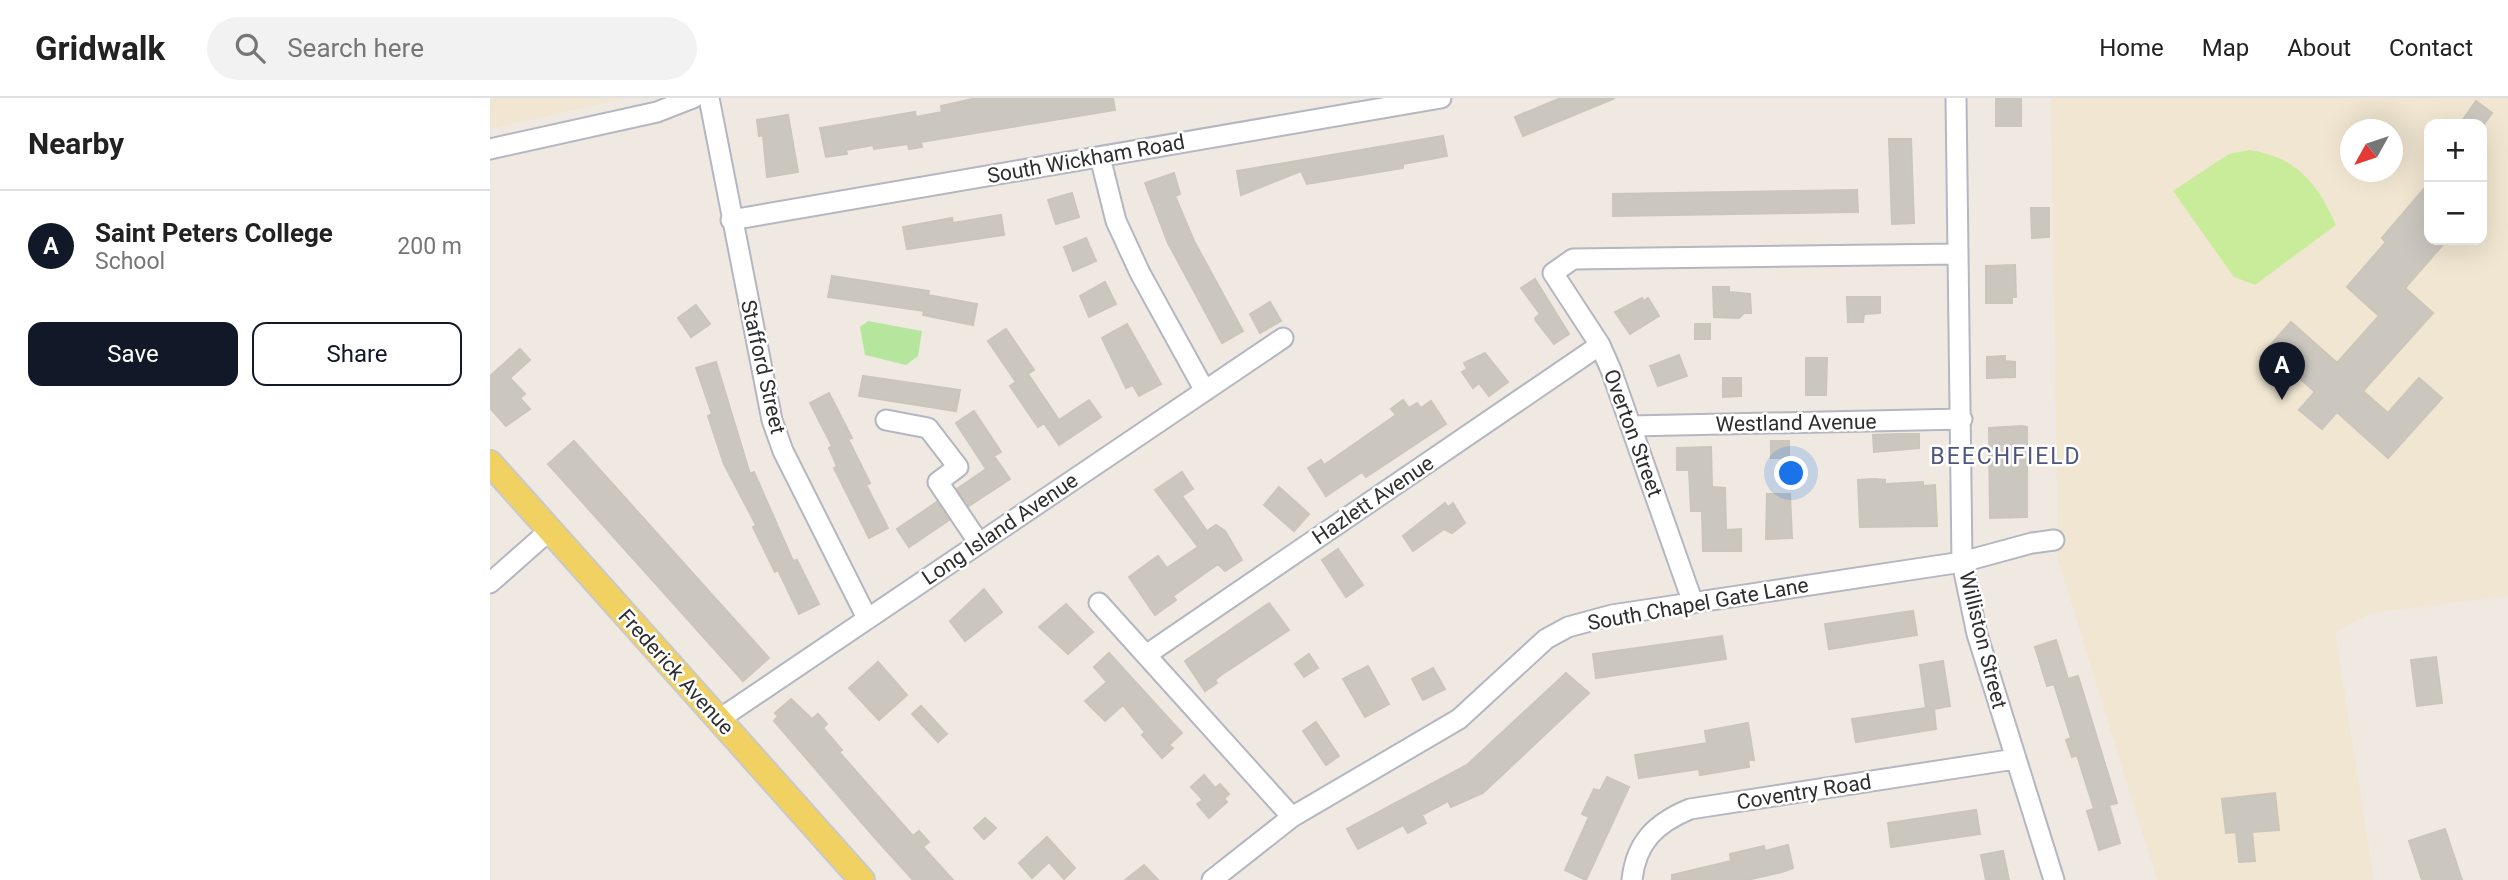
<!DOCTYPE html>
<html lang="en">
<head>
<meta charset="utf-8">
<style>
	body { margin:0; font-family:Roboto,sans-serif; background:#f2f2f2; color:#222 }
	.controls { position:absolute; right:21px; top:21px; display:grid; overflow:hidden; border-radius:14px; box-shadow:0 7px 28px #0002 }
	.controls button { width:63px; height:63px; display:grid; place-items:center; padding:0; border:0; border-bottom:2px solid #e0e0e0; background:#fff; color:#222; font:35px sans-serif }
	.compass { position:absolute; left:1850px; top:21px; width:63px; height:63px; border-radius:50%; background:#fff; box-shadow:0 7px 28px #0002; rotate:230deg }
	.you { position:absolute; left:1302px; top:376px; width:24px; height:24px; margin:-18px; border:5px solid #fff; border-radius:50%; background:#1a73e8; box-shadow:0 0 0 10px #1a73e833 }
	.badge { display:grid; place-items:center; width:46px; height:46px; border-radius:50%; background:#111827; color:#fff; font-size:23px; font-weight:700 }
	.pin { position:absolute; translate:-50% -58px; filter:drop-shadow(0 2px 4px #0008) }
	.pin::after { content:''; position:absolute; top:37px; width:24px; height:21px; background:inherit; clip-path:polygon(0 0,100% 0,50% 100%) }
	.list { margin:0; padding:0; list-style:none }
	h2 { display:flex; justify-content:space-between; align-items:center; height:91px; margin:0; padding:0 28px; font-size:30px }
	h2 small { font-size:23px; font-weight:400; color:#767676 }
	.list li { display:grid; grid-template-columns:46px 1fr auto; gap:21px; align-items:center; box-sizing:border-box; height:112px; padding:0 28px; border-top:2px solid #e0e0e0 }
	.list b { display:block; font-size:26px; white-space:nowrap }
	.list p { margin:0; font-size:23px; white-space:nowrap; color:#767676 }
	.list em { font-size:23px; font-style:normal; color:#767676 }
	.actions { display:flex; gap:14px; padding:21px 28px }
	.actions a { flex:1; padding:16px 0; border:2px solid #111827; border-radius:14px; text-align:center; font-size:24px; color:#111827 }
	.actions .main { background:#111827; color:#fff }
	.icon { flex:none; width:38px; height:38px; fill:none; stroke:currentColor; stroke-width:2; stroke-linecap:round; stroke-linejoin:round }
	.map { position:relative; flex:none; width:2018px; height:782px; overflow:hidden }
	header { display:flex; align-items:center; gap:42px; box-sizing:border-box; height:98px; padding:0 35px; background:#fff; border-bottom:2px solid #e0e0e0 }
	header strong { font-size:33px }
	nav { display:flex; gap:38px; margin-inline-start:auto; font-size:24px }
	.search { width:490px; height:63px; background:#f2f2f2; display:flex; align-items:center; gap:18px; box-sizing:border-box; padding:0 24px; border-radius:38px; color:#767676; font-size:26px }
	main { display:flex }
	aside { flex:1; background:#fff }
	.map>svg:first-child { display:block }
</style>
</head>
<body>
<header>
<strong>Gridwalk</strong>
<div class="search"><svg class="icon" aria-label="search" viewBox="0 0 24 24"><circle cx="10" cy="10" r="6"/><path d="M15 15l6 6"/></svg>Search here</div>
<nav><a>Home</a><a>Map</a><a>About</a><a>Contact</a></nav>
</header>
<main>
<aside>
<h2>Nearby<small></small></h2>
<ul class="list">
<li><span class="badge">A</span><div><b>Saint Peters College</b><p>School</p></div><em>200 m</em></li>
</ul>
<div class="actions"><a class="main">Save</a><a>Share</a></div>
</aside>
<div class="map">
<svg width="2018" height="782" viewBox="0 0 2018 782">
	<rect width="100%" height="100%" fill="#efe9e1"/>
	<path fill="#f0e6d1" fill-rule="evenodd" d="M0 0H136L0 31Z
		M1561 0H2018V498L1881 515 1845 534 1884 782H1667L1568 462ZM1939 26H1992V142H1939ZM1860 32H1902V74H1860Z"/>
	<path fill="#b6e59e" d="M378 223 432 233 428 258 416 267 375 257 370 229Z"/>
	<path fill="#c9ec9a" d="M1759 52C1807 59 1827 85 1846 127L1765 187 1744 179 1683 93 1739 56Z"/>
	<path fill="#cbc7bf" stroke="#cbc5ba" stroke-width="2" d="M487 0H623L625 12 431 44 432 49 419 51 418 46 384 51 383 47 356 52 357 56 336 59 330 30 425 14 426 19 452 14 451 8Z
		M1071 0H1125L1033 38 1025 19Z
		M1506 0H1531V28H1506Z
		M1986 3 2002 15 1994 26H1970Z
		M298 17 308 74 277 79 273 37 269 38 267 22Z
		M953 38 957 58 913 66V70L817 86 811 73 751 97 747 73Z
		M1399 41H1421L1424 125 1402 126Z
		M684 75 690 96 685 98 704 143 753 233 732 245 678 145 655 85Z
		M1939 85V142H1957L1915 190 1943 215 1873 293 1898 315 1929 280 1952 300 1898 360 1847 314 1832 331 1809 312 1825 294 1777 251 1801 224 1847 265 1889 218 1857 189 1896 144 1892 140Z
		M1367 92 1368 114 1123 118V96Z
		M582 95 589 119 566 126 558 102Z
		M1541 110H1559V139L1542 140Z
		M511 117 514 137 417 151 413 129 462 120 463 125Z
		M596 140 606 163 583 173 574 149Z
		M1525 167 1526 199H1522V205H1496V168Z
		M342 178 439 193 438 197 487 206 483 227 433 217 434 213 338 199Z
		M1045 181 1079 236 1064 246 1046 223 1045 220 1050 216 1031 190Z
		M615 184 626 206 599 219 590 198Z
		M1223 189H1239V194L1260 196 1261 215H1254L1249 220 1224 219Z
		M1357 199H1390V215L1374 216 1373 224H1358Z
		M1152 200 1154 203 1158 200 1169 218 1140 236 1125 214Z
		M780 204 791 223 770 235 760 216Z
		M206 207 220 226 201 239 188 220Z
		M637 226 671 286 649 298 643 287 636 290 612 240Z
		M1205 226H1220V241H1205Z
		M516 231 544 272 538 276 569 322 599 302 611 319 569 347 554 325 548 329 520 288 526 284 498 243Z
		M30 251 40 262 20 280 35 296 30 300 40 311 16 328 0 310V278Z
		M995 255 1018 284 999 298 989 285 983 290 972 274 977 271 974 265Z
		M1189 257 1197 278 1168 288 1160 268Z
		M1515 258V263L1525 264V279L1497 280V259Z
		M1316 260H1337L1336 297H1316Z
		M226 264 260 376 264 374 303 463 307 462 329 506 309 516 288 472 285 474 263 429 266 427 234 366 218 318 222 316 206 270Z
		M373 278 470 292 466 313 369 298Z
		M1233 280H1251V298L1233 299Z
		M339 295 362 340 358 341 380 385 376 387 398 430 379 440 344 370 347 368 339 350 342 348 320 305Z
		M913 302 919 310 927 305 931 310 941 303 956 326 876 379 872 374 836 398 818 370 831 362 834 367 906 317 901 311Z
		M484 313 511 354 504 358 520 381 479 408 467 391 496 371 466 325Z
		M1532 328 1537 329V419L1500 420 1499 330Z
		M1406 336H1429V350L1384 354 1383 337Z
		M84 343 279 560 253 583 58 366Z
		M1281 343H1299V360H1281Z
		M1221 349 1222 389 1235 390 1236 432 1251 431V453H1213L1212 413H1201L1199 372H1187V350Z
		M692 374 703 391 692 398 717 433 726 427 735 433 752 462 735 473 728 466 683 498 686 502 665 517 639 479 668 458 677 470 708 449 665 392Z
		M1385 381 1395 382V386L1433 384V388L1445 387 1447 428 1370 429 1368 382Z
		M789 389 819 416 804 433 774 407Z
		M1277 396H1300L1302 440 1276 441Z
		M447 404 459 422 419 449 407 431Z
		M955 405 958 409 963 405 975 425 962 435 954 431 923 453 913 438Z
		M848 451 873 487 856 499 832 462Z
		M494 491 512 514 475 543 460 523Z
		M779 505 799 532 731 577 725 582 727 585 715 593 695 563Z
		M576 506 603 534 578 556 549 529Z
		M1423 513 1427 537 1339 551 1335 526Z
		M1232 538 1236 561 1106 580 1103 556Z
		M1566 542 1578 581 1588 578 1627 705 1619 707 1630 745 1609 752 1597 713 1604 711 1587 657 1582 659 1576 642 1581 640 1564 586 1557 588 1545 549Z
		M619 555 692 635 679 647 683 650 672 660 652 637 655 634 633 607 615 623 595 603 617 584 604 569Z
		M819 556 828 570 814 579 805 566Z
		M1946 559 1952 605 1927 608 1921 562Z
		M1453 563 1460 608 1444 611 1446 631 1366 644 1362 621 1436 610 1430 567Z
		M388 564 417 597 389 622 359 590Z
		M878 568 899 606 875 619 853 581Z
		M943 570 955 591 933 602 922 581Z
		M1076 575 1099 595 993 695 961 709 958 703 932 717 936 725 918 735 913 727 868 751 857 731 977 667Z
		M301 601 322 621 328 616 337 626 333 630 352 652 349 654 423 738 429 733 439 744 433 749 463 782H423L385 740 284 623 288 618 285 615Z
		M431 608 457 636 448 644 422 616Z
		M826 624 849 658 836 667 813 633Z
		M1258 625 1264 662H1258L1259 669 1210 677 1209 671 1149 680 1145 657 1217 645 1215 633Z
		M714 677 725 690 730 686 739 696 734 701 737 704 719 720 707 706 713 702 701 689Z
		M1117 679 1139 689 1096 782 1075 772 1099 719 1092 716 1104 691 1110 693Z
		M1785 695 1789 732 1762 734 1765 763 1749 764 1746 734 1736 735 1732 701Z
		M1486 712 1490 736 1401 749 1398 725Z
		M495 720 506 730 494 741 484 730Z
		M1955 731 1972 782H1932L1919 743Z
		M557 739 585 770 574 781 559 764 542 780 529 765Z
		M1298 747 1303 770 1292 774 1257 782H1182V777L1241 763 1240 756 1274 748 1275 753Z
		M1513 753 1519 782H1496L1491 757Z
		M654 767 668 782H635Z"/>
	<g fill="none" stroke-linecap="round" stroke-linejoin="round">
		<g stroke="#b4b7c1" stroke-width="23">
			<path id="minor" d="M219 0 282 322 293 353 377 520
				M1466 0 1472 464 1487 536 1564 782
				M0 51 167 14 203 0
				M610 59 626 123 650 175 715 293
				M241 122 951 0
				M396 322 438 330 468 369 448 384 489 445
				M1141 328 1472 321
				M0 485 60 432
				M609 505 802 719
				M1203 505 1121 272 1110 247 1063 175 1083 161 1468 156
				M656 557 1110 247
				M228 622 793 240
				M722 782 802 719 969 621 1056 541 1078 529 1122 517 1472 464 1542 445 1564 442
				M1142 782C1146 744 1166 725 1200 711L1525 661"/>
		</g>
		<g stroke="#c9c9c9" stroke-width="28">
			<path id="major" d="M0 365 372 782"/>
		</g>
		<use href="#minor" stroke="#fff" stroke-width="19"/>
		<use href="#major" stroke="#f2d163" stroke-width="24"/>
	</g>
	<g text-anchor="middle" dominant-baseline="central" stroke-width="5" stroke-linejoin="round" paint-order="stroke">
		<g font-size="21" fill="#2e2e2e" stroke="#fff">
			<text transform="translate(596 61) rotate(-10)">South Wickham Road</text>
			<text transform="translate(273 269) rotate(77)">Stafford Street</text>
			<text transform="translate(1306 325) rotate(-1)">Westland Avenue</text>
			<text transform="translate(1143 335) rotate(70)">Overton Street</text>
			<text transform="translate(883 402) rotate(-34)">Hazlett Avenue</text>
			<text transform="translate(510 431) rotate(-34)">Long Island Avenue</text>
			<text transform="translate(1208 506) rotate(-10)">South Chapel Gate Lane</text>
			<text transform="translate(1493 542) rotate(76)">Williston Street</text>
			<text transform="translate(186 574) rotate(48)">Frederick Avenue</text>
			<text transform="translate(1314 694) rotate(-9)">Coventry Road</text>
		</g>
		<g font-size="23" letter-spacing="2" fill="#4d5680" stroke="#fff">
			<text x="1516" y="358">BEECHFIELD</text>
		</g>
	</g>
</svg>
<div class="controls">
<button>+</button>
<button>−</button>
</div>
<svg class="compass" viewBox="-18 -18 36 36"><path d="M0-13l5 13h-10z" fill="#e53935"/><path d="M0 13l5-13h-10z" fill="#767676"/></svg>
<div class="you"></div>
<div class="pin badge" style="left:1792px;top:302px">A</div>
</div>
</main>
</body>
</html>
